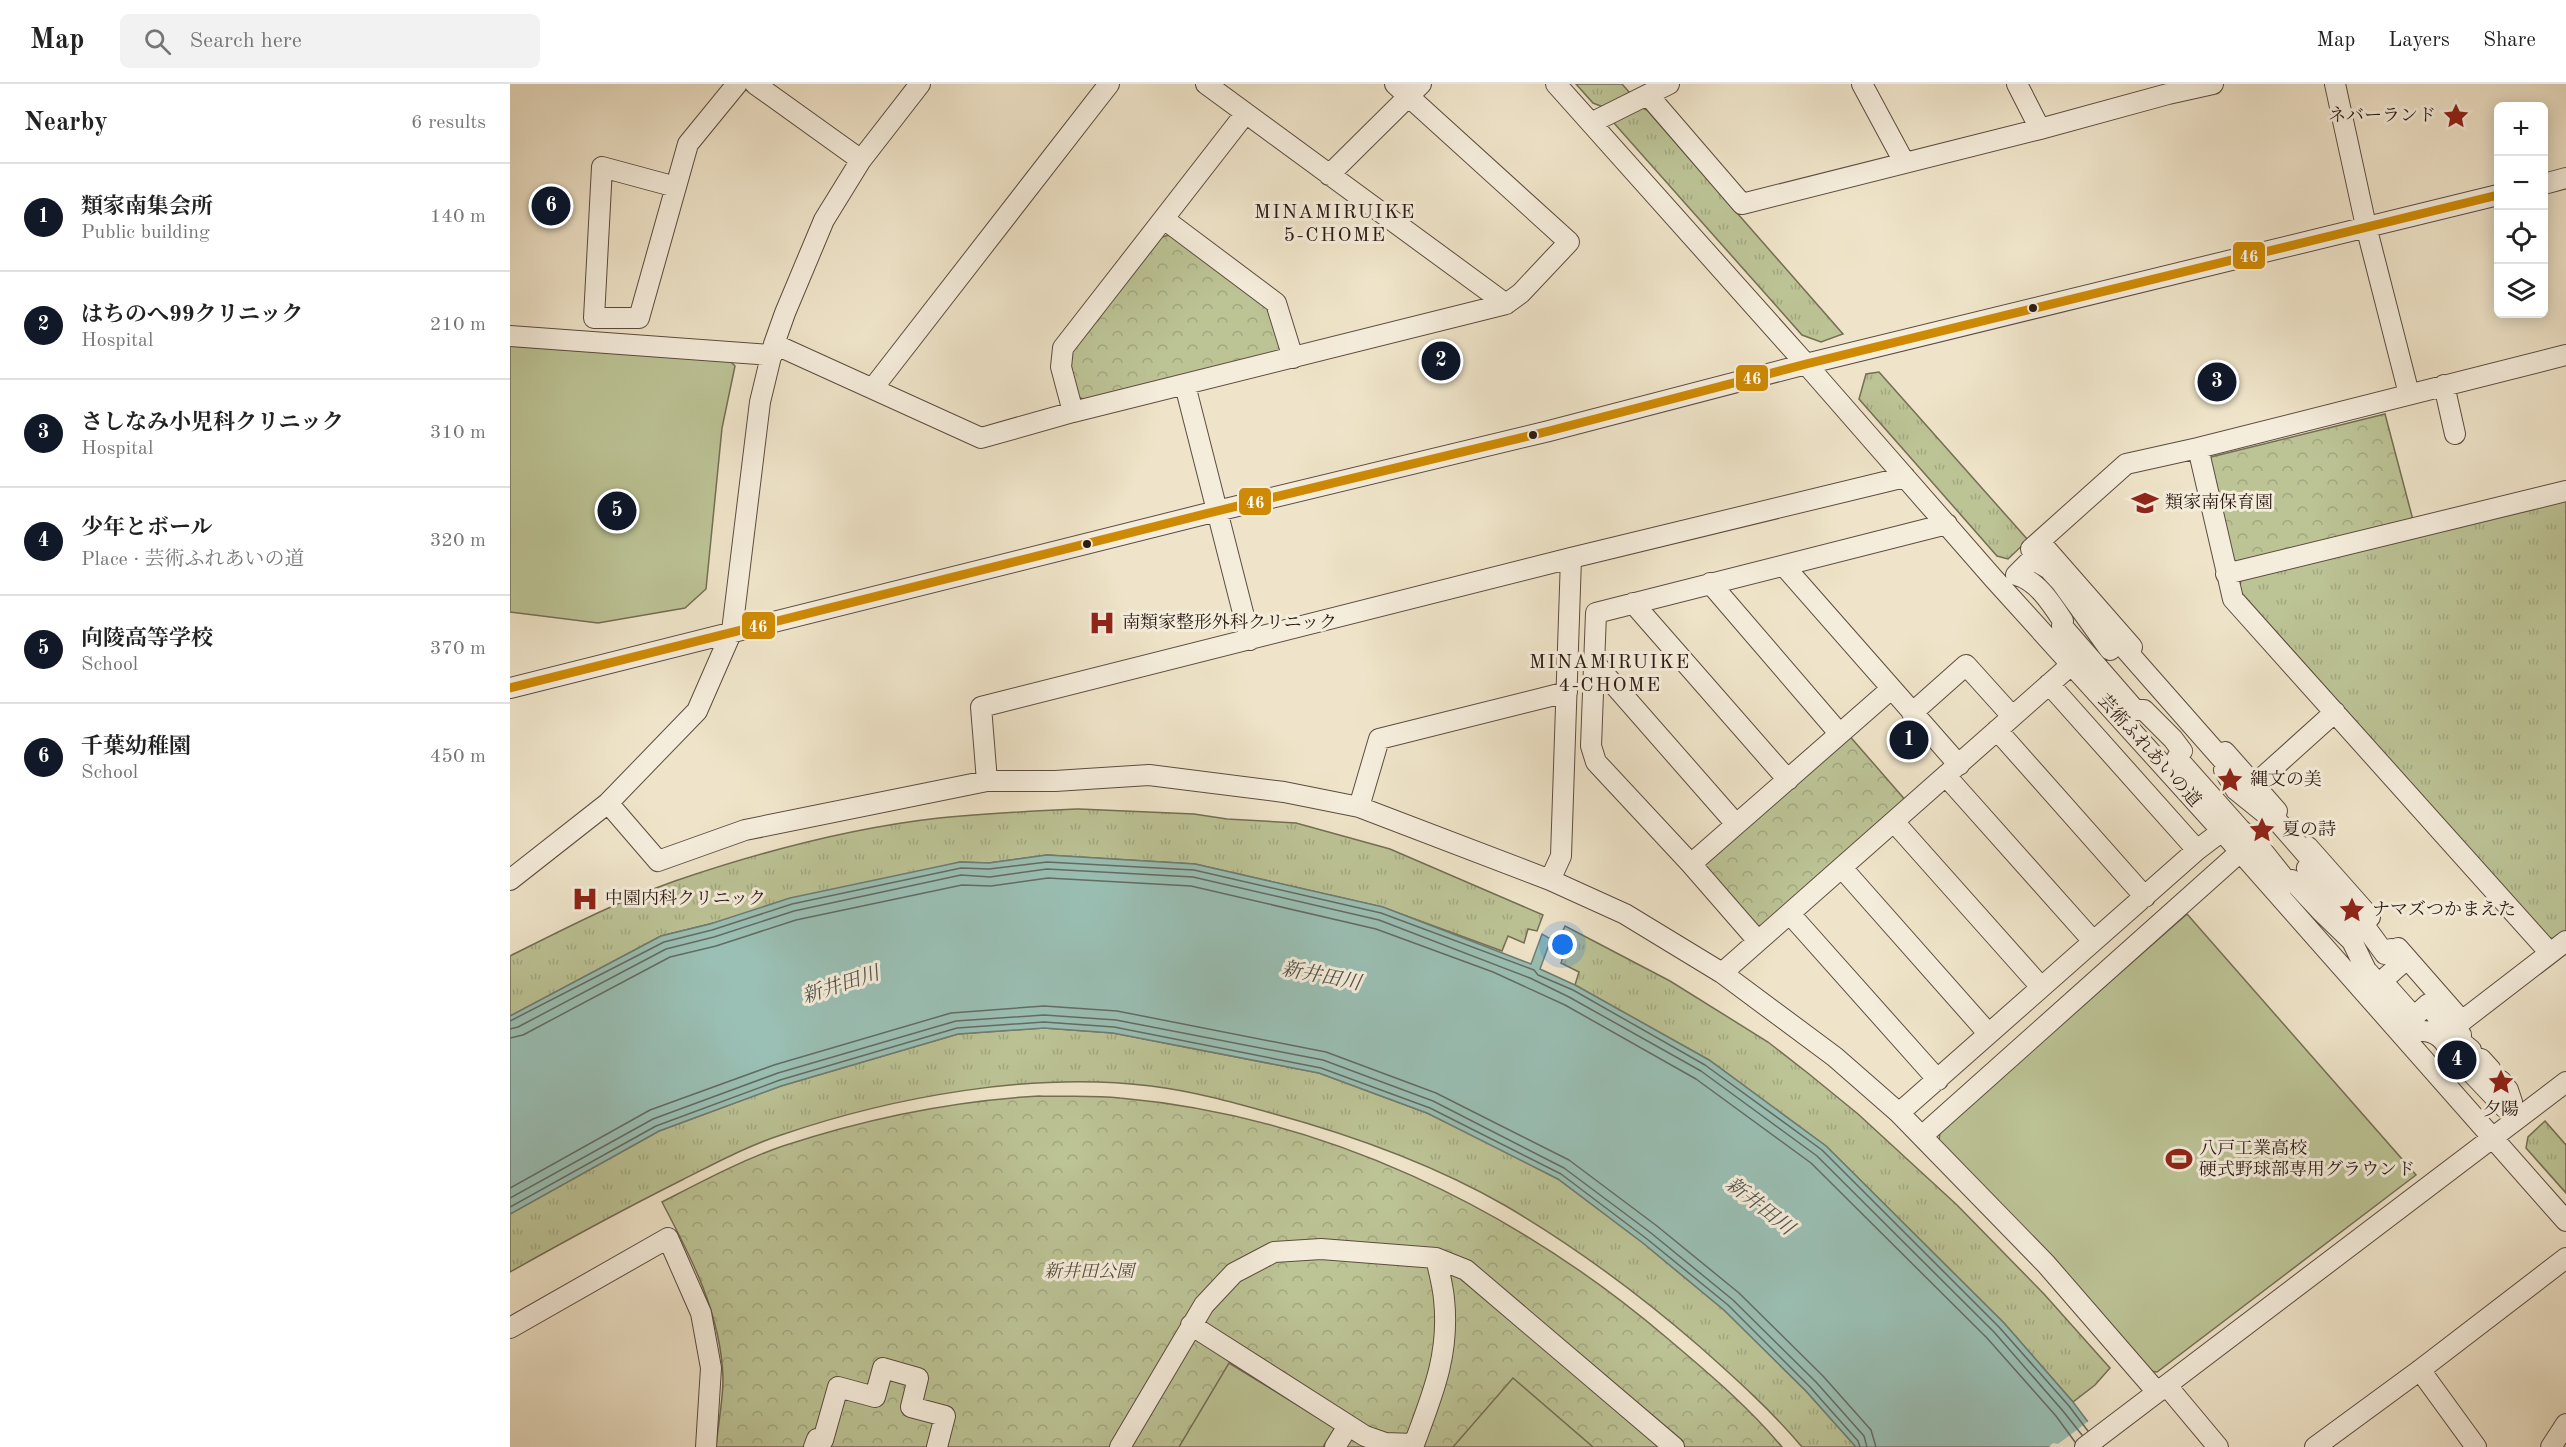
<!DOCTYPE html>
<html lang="en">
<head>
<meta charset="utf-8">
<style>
	body { margin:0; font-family:"Old Standard TT","Noto Serif JP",serif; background:#f2f2f2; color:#222 }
	.controls { position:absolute; right:18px; top:18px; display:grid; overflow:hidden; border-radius:9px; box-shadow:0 3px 15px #0003 }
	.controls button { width:54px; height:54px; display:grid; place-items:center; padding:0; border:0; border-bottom:2px solid #e0e0e0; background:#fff; color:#222; font:30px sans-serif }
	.you { position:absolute; left:1053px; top:861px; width:21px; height:21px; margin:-15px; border:4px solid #fff; border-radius:50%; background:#1a73e8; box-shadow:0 0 0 9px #1a73e833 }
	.badge { display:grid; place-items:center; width:39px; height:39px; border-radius:50%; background:#111827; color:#fff; font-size:20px; font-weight:700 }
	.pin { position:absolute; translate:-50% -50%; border:3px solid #fff; box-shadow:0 2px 6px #0006 }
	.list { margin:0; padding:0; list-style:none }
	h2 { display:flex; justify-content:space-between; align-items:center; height:78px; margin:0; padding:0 24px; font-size:26px }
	h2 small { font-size:20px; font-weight:400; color:#767676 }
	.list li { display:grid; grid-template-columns:39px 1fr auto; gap:18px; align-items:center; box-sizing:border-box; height:108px; padding:0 24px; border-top:2px solid #e0e0e0 }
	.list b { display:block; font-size:22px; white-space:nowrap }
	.list p { margin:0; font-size:20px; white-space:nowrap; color:#767676 }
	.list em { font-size:20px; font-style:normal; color:#767676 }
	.icon { flex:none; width:33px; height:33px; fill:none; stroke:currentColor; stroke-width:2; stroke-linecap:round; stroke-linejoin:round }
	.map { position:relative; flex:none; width:2056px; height:1363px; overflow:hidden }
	header { display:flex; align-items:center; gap:36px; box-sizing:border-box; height:84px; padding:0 30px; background:#fff; border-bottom:2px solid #e0e0e0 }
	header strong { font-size:28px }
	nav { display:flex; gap:33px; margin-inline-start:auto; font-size:21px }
	.search { width:420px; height:54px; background:#f2f2f2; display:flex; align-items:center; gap:15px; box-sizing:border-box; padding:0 21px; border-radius:9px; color:#767676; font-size:22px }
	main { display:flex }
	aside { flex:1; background:#fff }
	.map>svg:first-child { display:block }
</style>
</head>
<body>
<header>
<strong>Map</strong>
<div class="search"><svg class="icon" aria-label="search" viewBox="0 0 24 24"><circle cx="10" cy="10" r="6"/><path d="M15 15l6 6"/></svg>Search here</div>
<nav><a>Map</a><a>Layers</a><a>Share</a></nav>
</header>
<main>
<aside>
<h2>Nearby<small>6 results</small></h2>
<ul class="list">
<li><span class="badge">1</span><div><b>類家南集会所</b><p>Public building</p></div><em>140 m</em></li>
<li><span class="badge">2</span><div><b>はちのへ99クリニック</b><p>Hospital</p></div><em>210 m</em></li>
<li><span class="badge">3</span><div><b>さしなみ小児科クリニック</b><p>Hospital</p></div><em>310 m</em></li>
<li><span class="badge">4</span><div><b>少年とボール</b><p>Place · 芸術ふれあいの道</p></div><em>320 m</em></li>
<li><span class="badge">5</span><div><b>向陵高等学校</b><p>School</p></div><em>370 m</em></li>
<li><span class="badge">6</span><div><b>千葉幼稚園</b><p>School</p></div><em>450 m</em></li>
</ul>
</aside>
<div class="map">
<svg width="2056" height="1363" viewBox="0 0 2056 1363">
	<defs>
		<pattern id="grass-tufts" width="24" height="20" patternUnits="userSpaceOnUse" patternTransform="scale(1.5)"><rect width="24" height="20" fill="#bcc395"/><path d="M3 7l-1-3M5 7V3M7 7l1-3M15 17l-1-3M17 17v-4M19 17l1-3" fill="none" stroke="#a2a780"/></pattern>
		<pattern id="forest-crowns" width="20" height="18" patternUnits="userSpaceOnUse" patternTransform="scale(1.5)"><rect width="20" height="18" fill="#bcc395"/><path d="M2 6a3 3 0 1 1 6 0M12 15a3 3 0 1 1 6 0" fill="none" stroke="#a2a780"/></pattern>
	</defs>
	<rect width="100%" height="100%" fill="#efe4c9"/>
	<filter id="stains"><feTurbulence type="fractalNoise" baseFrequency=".00333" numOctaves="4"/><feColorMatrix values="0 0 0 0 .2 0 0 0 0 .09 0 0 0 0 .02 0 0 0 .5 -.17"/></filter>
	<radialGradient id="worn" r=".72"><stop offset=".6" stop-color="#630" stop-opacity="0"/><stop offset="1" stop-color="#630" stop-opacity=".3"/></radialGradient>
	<path fill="url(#grass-tufts)" stroke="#746e54" stroke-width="1.5" d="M1066 0H1112L1120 9 1093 23 1083 19Z
		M1130 23 1137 26 1333 250 1311 258 1292 251 1103 38Z
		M1369 288 1518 456 1498 475 1487 472 1349 315 1356 290Z
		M2056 416V849L2046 856 2038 853 1729 506 1731 496Z
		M569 725 684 730 717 735 786 739 880 765 1033 831 1027 847 1018 845 1014 859 998 852 992 867 872 823 685 780 537 771 479 779 450 778 151 852 0 932V872C54 845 108 817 165 797 250 768 340 744 429 734 476 729 523 727 569 725Z
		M1055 842 1160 897 1258 958 1299 990 1348 1030 1447 1121 1534 1210 1600 1284 1585 1301 1563 1318 1494 1239 1316 1062 1199 976 1065 901 1069 888 1051 879 1056 864 1047 860Z
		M534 944 603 949 809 989 917 1029 965 1052 1048 1095 1133 1159 1214 1226 1296 1307 1346 1363H1292C1261 1326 1225 1294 1189 1262 1129 1210 1064 1162 996 1122 923 1080 842 1051 761 1029 722 1018 682 1007 641 1002 524 987 382 1013 271 1051 237 1062 204 1080 172 1096 114 1125 57 1156 0 1188V1130L149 1047 271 1002 448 950Z
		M2035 1037 2056 1061V1109L2016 1064 2018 1053Z"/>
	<path fill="url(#forest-crowns)" stroke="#746e54" stroke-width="1.5" d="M661 151 756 221 773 262 769 270 576 316 568 313 560 278 562 265 650 153Z
		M1875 330 1903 436 1730 481 1721 476 1698 377 1701 373Z
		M1337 649 1397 718 1250 850 1188 781Z
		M529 1012C556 1013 583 1011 610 1014 813 1032 1003 1123 1157 1254 1197 1288 1238 1322 1272 1363H206C208 1341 213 1317 213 1294 211 1230 181 1173 152 1118 191 1098 232 1076 273 1062 355 1035 442 1017 529 1012Z"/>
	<path fill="#bcc395" stroke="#746e54" stroke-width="1.5" d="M0 262 220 277 225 282 212 344 196 505 175 524 88 539 0 528Z
		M1677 830 1906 1091 1647 1288 1639 1287 1429 1058 1430 1047Z
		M719 1279 825 1344 813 1363H669Z
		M1003 1294 1083 1363H943Z"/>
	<path fill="#9abfb4" stroke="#6e7d74" stroke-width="1.5" d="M537 771 685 780 873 823 1021 880 1032 850 1041 855 1030 885 1065 901 1199 976 1316 1062 1494 1239 1563 1318 1597 1363H1346L1296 1307 1214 1226 1133 1159 1048 1095 917 1029 809 989 603 949 534 944 448 950 271 1002 149 1047 0 1130V932L151 852 200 840 280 814 450 778 479 779Z"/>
	<path fill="#efe4c9" d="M1580 1336 1600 1363H1539L1543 1359 1548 1360Z"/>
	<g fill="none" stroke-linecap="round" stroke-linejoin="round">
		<path stroke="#626c64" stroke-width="1.5" d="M0 937 154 858 202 846 282 820 451 784 479 785 537 778 684 786 871 829 1024 886 1028 891 1063 906 1195 981 1312 1066 1489 1243 1559 1322 1578 1347
			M0 945 8 943 156 865 204 853 284 827 451 791 480 793 537 785 683 793 869 836 1020 894 1059 913 1191 987 1307 1072 1484 1248 1553 1327 1572 1351
			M0 954 13 951 160 873 206 862 286 836 452 801 481 802 538 794 681 802 866 845 983 888 1055 921 1186 995 1301 1079 1477 1254 1546 1332 1565 1358
			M0 1104 140 1026 264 981 441 929 534 922 607 927 816 968 926 1009 1059 1076 1147 1142 1229 1209 1313 1292 1361 1346 1366 1363
			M0 1114 143 1035 268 989 446 937 534 931 606 936 813 976 923 1017 1054 1084 1141 1149 1223 1216 1306 1298 1354 1352 1357 1363
			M0 1123 146 1042 270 996 447 944 534 938 604 943 811 984 920 1024 1051 1090 1137 1155 1218 1221 1300 1303 1348 1357 1350 1363"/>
		<g stroke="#5c4c40" stroke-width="22">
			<path id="minor" d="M245 0 351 76
				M696 0 996 220
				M1046 0 1296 280 1484 495 1712 747 2056 1137
				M1352 0 1394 78
				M1507 0 1530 45
				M1825 0 1856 142 1899 310
				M1138 11 1232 120 1530 45 1658 10 1703 0
				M1081 39 1159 0
				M819 91 911 0
				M2034 100 2056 94
				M166 103 92 83 84 234H129L178 60 227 0
				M654 135 766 219 783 274
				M0 252 262 271
				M264 260 471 354 563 328 996 220 1011 209 1059 158 885 0
				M675 301 740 556
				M1934 301 1945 350
				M363 304 599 0
				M563 328 551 283 553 264 735 30
				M1688 364 1723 515 2040 869
				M1530 458 1622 563
				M1521 465 1616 380 1688 364 2056 271
				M1522 475 1539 485 1551 498 1600 566 1608 557 1719 683 1714 686 1726 706 1757 731H1762L1803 778 1797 784 1802 795 1853 840 1875 870 1881 865 1892 879 1872 897 1904 933 1918 920 1930 936 1939 937 1951 951 1950 957 1961 966 1962 973 1971 975 1981 986V992L1985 997H1991L1998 1006 2002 1018 1995 1024 1957 984 1939 971C1938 956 1924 946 1910 947L1856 886 1842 857 1810 826 1782 796 1778 799 1751 765 1730 745 1667 674 1672 667 1663 655 1634 626H1625L1552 542 1553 537C1540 517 1527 497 1506 491Z
				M1274 482 1449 681
				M1716 490 2056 407
				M1200 499 1329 649
				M1123 519 1278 696
				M1084 578 1226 740
				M1539 600 1687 766
				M0 604 707 427 1039 347 1296 280 1988 111
				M1402 629 1456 581 1502 632
				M1487 646 1635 813
				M1715 668 1767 727
				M1436 692 1583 857
				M477 697 471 623 1061 474 1395 393
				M1744 701 1825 628
				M98 719 148 777 235 746 477 697H545L639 691 774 708 849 723 1040 796 1115 830 1212 889 1325 973 1389 1029 1536 1180 1647 1308
				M849 723 869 655 1057 608
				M1385 739 1531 903
				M1798 763 1860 833
				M1181 780 1381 605
				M1332 784 1478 949
				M0 796 98 719 187 627 222 547 250 318 264 260 275 229 314 136 351 76 410 0
				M1040 796 1051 772 1061 474
				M1280 830 1428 996
				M1248 857 1181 780 1086 678 1081 662 1086 529 1437 440
				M1888 864 1952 937 2056 857
				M1212 889 1561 581
				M1389 1029 1687 766 1712 747
				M1412 1052 1730 768
				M681 1241 855 1352 875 1359 904 1360
				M0 1244 158 1154 191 1229 201 1284 196 1363
				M1910 1286 1966 1363
				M1657 1302 1708 1363
				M304 1363 307 1355 313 1356 328 1303 365 1313 373 1284 408 1294 401 1323 435 1332 427 1363
				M610 1363 694 1221 724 1189 764 1168 811 1165 926 1174 956 1186 1164 1363
				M825 1363 838 1342
				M903 1363C922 1312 940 1271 934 1215 933 1202 929 1188 926 1174
				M1575 1363 2056 998
				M1805 1363 1910 1286 2056 1174
				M2041 1363 2056 1340"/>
		</g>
		<use href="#minor" stroke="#f5eddc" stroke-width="20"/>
		<g stroke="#f5eddc" stroke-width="14">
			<path id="bus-1" d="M0 604 707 427 1039 347 1296 280 1988 111"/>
		</g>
		<use href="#bus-1" stroke="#ce8a04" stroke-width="9"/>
	</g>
	<defs>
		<g id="sight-bare" transform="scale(2.07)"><path d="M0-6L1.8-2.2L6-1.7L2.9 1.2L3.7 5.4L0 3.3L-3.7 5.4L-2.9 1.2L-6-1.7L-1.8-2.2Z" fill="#8f2418" stroke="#f5eddc" stroke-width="2.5" paint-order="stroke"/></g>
		<g id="school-bare" transform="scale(2.07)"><path d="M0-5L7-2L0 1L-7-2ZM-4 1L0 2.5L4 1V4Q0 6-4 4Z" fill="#8f2418" stroke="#f5eddc" stroke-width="2.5" paint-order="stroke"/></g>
		<g id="hospital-bare" transform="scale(2.07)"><path d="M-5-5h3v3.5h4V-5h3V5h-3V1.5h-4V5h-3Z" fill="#8f2418" stroke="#f5eddc" stroke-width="2.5" paint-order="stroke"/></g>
		<g id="stadium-bare" transform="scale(2.07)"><path d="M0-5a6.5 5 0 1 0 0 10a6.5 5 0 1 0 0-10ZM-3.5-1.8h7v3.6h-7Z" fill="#8f2418" stroke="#f5eddc" stroke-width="2.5" paint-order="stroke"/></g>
	</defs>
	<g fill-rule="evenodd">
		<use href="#sight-bare" x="1946" y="32"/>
		<use href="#school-bare" x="1635" y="419"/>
		<use href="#hospital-bare" x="592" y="539"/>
		<use href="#sight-bare" x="1720" y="696"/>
		<use href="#sight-bare" x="1752" y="746"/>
		<use href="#hospital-bare" x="75" y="815"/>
		<use href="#sight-bare" x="1842" y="826"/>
		<use href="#sight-bare" x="1991" y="998"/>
		<use href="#stadium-bare" x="1669" y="1075"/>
	</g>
	<g fill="#2b1a13" stroke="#f5eddc" stroke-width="2">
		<circle cx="1523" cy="224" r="5"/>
		<circle cx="1023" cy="351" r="5"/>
		<circle cx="577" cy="460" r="5"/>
	</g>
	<g text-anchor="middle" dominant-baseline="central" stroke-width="6" stroke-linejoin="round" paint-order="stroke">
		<g font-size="18" fill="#2b1a13" stroke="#f5eddc" text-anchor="start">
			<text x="1926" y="32" text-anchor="end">ネバーランド</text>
			<text x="1655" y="419">類家南保育園</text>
			<text x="612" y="539">南類家整形外科クリニック</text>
			<text x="1740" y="696">縄文の美</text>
			<text x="1772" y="746">夏の詩</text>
			<text x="95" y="815">中園内科クリニック</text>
			<text x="1862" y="826">ナマズつかまえた</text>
			<text x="1991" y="1026" text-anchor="middle">夕陽</text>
			<text x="1689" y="1065">八戸工業高校<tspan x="1689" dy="21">硬式野球部専用グラウンド</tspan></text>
		</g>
		<g font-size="18" fill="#2b1a13" stroke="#f5eddc">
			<text transform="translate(1639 667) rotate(48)">芸術ふれあいの道</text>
		</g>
		<g font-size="18" font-style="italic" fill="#564d3a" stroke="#f5eddc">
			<text x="579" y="1188">新井田公園</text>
		</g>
		<g font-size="20" letter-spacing="1.5" fill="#2b1a13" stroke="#f5eddc">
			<text x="825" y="129">MINAMIRUIKE<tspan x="825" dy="23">5-CHOME</tspan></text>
			<text x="1100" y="579">MINAMIRUIKE<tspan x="1100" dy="23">4-CHOME</tspan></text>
		</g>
		<g font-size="20" font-style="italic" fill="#52544b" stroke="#f5eddc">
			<text transform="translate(811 893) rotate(11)">新井田川</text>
			<text transform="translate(331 902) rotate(-18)">新井田川</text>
			<text transform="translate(1249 1123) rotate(38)">新井田川</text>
		</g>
	</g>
	<g stroke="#f5eddc" stroke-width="2">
		<rect x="1722" y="157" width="34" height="29" rx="6" fill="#ce8a04"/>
		<rect x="1225" y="280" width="34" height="28" rx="6" fill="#ce8a04"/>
		<rect x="728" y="403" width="34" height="29" rx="6" fill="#ce8a04"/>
		<rect x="231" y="527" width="35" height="29" rx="6" fill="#ce8a04"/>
	</g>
	<g font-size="16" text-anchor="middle" font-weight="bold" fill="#fff">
		<text x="1739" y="178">46</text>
		<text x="1242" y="300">46</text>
		<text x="745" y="424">46</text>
		<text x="248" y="548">46</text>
	</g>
	<rect width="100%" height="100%" filter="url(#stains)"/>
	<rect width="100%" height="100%" fill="url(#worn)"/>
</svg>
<div class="controls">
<button>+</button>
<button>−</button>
<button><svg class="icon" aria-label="locate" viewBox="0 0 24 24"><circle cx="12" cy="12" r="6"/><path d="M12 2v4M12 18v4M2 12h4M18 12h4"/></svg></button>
<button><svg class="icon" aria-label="layers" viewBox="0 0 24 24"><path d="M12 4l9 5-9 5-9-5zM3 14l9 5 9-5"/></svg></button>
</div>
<div class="you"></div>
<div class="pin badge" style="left:1399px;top:656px">1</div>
<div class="pin badge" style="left:931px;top:277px">2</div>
<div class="pin badge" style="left:1707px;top:298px">3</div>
<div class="pin badge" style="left:1947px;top:976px">4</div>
<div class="pin badge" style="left:107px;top:427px">5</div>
<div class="pin badge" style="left:41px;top:122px">6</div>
</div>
</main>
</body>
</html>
